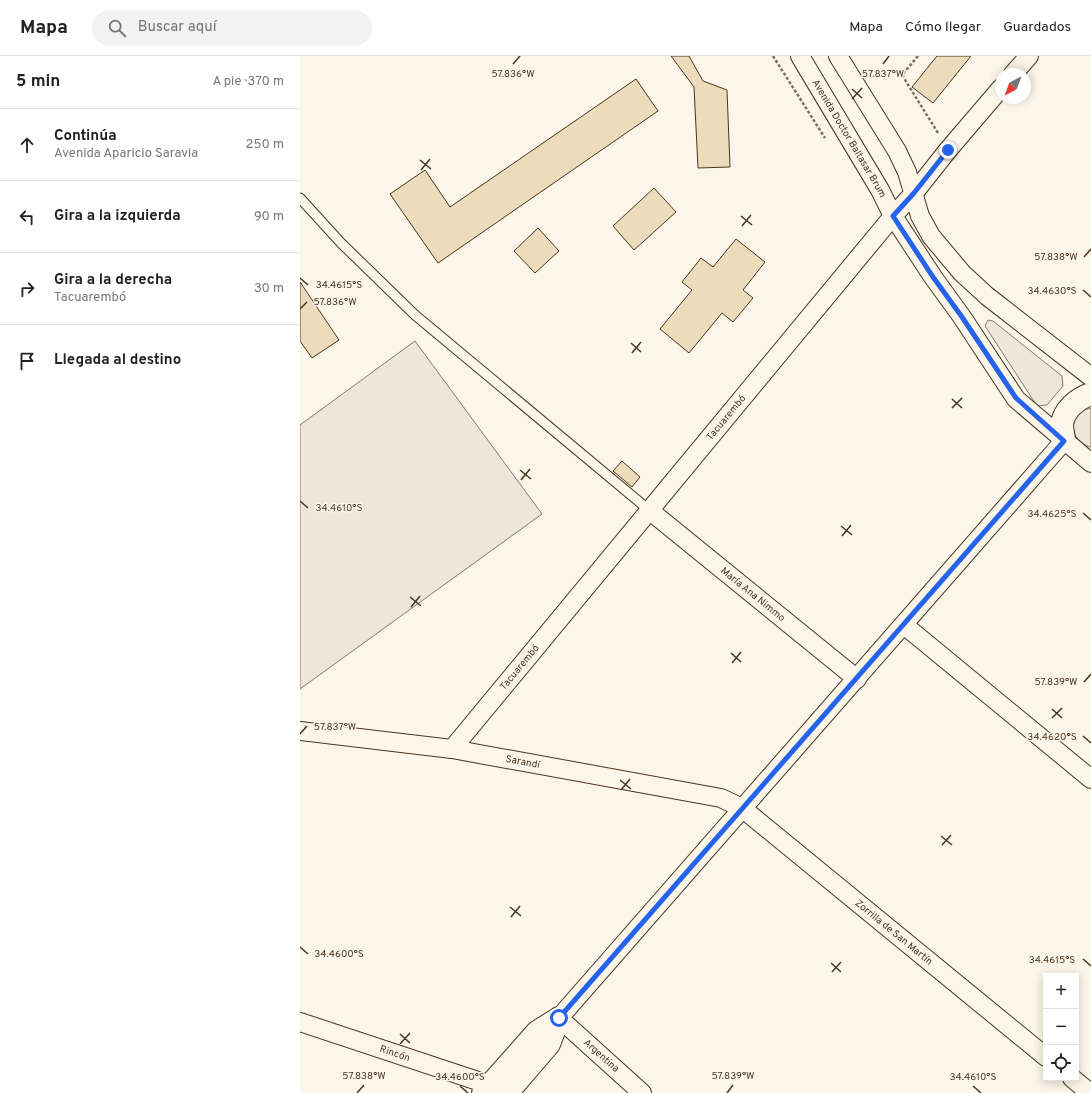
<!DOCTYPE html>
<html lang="es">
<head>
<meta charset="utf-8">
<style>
	body { margin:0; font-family:Overpass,sans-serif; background:#f2f2f2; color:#222 }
	.controls { position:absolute; right:12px; bottom:12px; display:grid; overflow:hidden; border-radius:0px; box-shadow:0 2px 10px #0003 }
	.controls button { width:36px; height:36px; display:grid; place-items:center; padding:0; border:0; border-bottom:1px solid #e0e0e0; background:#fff; color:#222; font:20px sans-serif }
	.compass { position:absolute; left:695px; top:12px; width:36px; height:36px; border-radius:50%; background:#fff; box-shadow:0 2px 10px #0003; rotate:221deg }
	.stop { position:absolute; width:12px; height:12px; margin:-9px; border:3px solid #2563eb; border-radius:50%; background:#fff }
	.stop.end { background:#2563eb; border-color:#fff; box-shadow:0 1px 4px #0008 }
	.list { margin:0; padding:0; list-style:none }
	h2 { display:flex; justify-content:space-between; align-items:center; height:52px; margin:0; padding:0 16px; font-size:17px }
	h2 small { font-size:13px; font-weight:400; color:#767676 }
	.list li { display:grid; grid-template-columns:26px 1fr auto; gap:12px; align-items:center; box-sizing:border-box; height:72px; padding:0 16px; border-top:1px solid #e0e0e0 }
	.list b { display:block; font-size:15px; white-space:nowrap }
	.list p { margin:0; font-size:13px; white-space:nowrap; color:#767676 }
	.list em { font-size:13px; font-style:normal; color:#767676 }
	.icon { flex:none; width:22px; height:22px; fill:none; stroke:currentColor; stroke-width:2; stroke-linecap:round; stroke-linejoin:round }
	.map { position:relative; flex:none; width:791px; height:1037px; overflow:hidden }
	header { display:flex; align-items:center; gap:24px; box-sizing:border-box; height:56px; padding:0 20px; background:#fff; border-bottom:1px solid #e0e0e0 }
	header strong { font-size:19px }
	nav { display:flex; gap:22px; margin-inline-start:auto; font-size:14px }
	.search { width:280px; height:36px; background:#f2f2f2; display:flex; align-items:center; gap:10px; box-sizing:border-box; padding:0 14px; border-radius:22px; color:#767676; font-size:15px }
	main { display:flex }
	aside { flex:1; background:#fff }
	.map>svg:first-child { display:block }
</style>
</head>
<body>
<header>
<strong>Mapa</strong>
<div class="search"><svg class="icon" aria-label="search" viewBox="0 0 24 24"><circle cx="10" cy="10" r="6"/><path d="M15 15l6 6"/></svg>Buscar aquí</div>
<nav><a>Mapa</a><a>Cómo llegar</a><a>Guardados</a></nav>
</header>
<main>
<aside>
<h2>5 min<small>A pie · 370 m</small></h2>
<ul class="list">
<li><svg class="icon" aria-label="ahead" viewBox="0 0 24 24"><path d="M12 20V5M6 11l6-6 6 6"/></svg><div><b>Continúa</b><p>Avenida Aparicio Saravia</p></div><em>250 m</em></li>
<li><svg class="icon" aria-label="left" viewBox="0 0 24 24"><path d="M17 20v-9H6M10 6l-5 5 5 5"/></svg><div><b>Gira a la izquierda</b></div><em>90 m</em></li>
<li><svg class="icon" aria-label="right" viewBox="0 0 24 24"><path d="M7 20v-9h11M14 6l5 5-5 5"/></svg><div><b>Gira a la derecha</b><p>Tacuarembó</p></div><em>30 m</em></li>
<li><svg class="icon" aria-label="arrive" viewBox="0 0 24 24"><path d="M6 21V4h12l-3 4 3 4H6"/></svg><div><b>Llegada al destino</b></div></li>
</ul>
</aside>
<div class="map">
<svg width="791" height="1037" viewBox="0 0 791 1037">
	<rect width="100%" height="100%" fill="#fbf6e9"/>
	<path fill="#ede6d9" stroke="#887966" d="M688 264 693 265 762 320 763 330 747 349 737 350 685 270Z
		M115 285 242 458 0 633V369Z
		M791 352V391C768 386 767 356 791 352Z"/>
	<path fill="#ecdcbc" stroke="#4a3520" d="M371 0H389L403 25 427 34 430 111 398 112 394 31Z
		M637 0H671L633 47 612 31Z
		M336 23 358 55 138 207 90 138 125 114 150 151Z
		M354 132 376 156 334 194 313 170Z
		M238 172 259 195 235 217 214 195Z
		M436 183 465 206 443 234 453 242 433 266 422 257 389 297 360 273 392 234 382 226 401 202 413 211Z
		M0 226 39 284 12 302 0 285Z
		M322 405 340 421 332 431 313 415Z"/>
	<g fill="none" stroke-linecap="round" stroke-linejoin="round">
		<g stroke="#4a3520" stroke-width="11">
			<path id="service" d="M0 142 41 187 115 259 349 454"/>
		</g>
		<g stroke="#4a3520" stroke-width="20">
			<g id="minor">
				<path id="s1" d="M500 0 580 134 593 160 633 221 662 261 716 343 791 407"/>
				<path d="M538 0 597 95 607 116 620 160 631 180 662 217 687 240 791 321"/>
				<path d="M713 18 729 0"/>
				<path id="s2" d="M349 454 557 623"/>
				<path d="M604 569 791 723"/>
				<path id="s3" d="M0 675 152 693 421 742 442 752 746 1001"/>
				<path id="s4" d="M152 693 593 160 614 137 648 94 701 32"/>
				<path id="s5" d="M0 966 190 1029"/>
				<path d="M772 1022 790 1037"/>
				<path d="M342 1037 259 962 764 385"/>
			</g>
		</g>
		<g stroke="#4a3520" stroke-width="24">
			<path id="tertiary" d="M764 385C764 380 762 374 762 369 763 354 778 342 791 338
				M183 1037 237 976 259 962
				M207 1037 249 988 259 962"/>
		</g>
		<path stroke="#7f6f5c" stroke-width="2.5" stroke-dasharray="3 2" stroke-linecap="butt" d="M473 0 525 82
			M618 0 602 19 638 77"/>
		<use href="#service" stroke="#fbf6e9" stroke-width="9"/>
		<use href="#minor" stroke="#fbf6e9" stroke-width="18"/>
		<use href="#tertiary" stroke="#fbf6e9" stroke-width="22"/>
	</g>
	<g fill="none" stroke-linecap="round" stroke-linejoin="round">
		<path stroke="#2563eb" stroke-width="5" d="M259 962 764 385 716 342 662 261 633 221 593 160 614 137 648 94"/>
	</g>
	<path fill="none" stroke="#4a3520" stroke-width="1.5" d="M213 8 220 0M583 8 589 0M552 33 562 42M552 43 562 32M120 104 131 113M121 114 130 103M441 160 452 169M442 170 451 159M784 201 791 193M0 222 8 229M783 234 791 241M0 253 7 246M331 287 341 296M332 297 341 286M652 343 662 352M652 352 662 342M220 414 231 423M221 424 230 413M0 445 8 452M783 457 791 464M541 470 552 479M542 480 551 469M110 541 121 550M111 551 120 540M431 597 441 606M432 607 441 596M784 626 791 618M752 653 762 662M752 662 762 652M0 678 7 670M783 680 791 687M320 724 331 733M321 734 330 723M641 780 652 789M642 789 651 779M210 851 221 860M211 861 220 850M0 891 8 898M783 903 791 910M531 907 541 916M532 916 541 906M100 978 110 987M100 988 110 977M160 1030 168 1037M673 1030 681 1037M57 1037 64 1029M427 1037 433 1029"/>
	<g text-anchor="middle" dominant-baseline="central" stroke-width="3" stroke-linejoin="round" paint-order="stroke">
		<g font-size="10" fill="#4a3520" stroke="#fbf6e9">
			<text stroke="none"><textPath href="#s1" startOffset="96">Avenida Doctor Baltasar Brum</textPath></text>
			<text stroke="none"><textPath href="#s4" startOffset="430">Tacuarembó</textPath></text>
			<text stroke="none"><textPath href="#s2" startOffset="134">María Ana Nimmo</textPath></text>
			<text stroke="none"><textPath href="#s4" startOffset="106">Tacuarembó</textPath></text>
			<text stroke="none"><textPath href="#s3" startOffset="225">Sarandí</textPath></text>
			<text stroke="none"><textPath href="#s3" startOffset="646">Zorrilla de San Martín</textPath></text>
			<text stroke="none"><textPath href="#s5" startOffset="100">Rincón</textPath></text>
			<text transform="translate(301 1000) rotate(42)">Argentina</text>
		</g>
	</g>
	<g font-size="10" text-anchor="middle" fill="#4a3520" stroke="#fbf6e9" stroke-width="3" stroke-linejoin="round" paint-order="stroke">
		<text x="213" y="21">57.836°W</text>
		<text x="583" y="21">57.837°W</text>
		<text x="756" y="204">57.838°W</text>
		<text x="39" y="232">34.4615°S</text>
		<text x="752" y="238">34.4630°S</text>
		<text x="35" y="249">57.836°W</text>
		<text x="39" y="455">34.4610°S</text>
		<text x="752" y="461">34.4625°S</text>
		<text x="756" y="629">57.839°W</text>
		<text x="35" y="674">57.837°W</text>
		<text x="752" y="684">34.4620°S</text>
		<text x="39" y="901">34.4600°S</text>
		<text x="752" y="907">34.4615°S</text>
		<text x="64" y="1023">57.838°W</text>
		<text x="433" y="1023">57.839°W</text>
		<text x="160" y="1024">34.4600°S</text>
		<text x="673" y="1024">34.4610°S</text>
	</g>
</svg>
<div class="controls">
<button>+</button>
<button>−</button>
<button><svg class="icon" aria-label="locate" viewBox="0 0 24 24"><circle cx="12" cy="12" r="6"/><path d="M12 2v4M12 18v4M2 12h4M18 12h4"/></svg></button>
</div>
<svg class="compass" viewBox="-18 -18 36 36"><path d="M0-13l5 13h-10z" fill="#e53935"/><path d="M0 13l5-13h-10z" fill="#767676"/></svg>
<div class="stop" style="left:259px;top:962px"></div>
<div class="stop end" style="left:648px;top:94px"></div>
</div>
</main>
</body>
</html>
